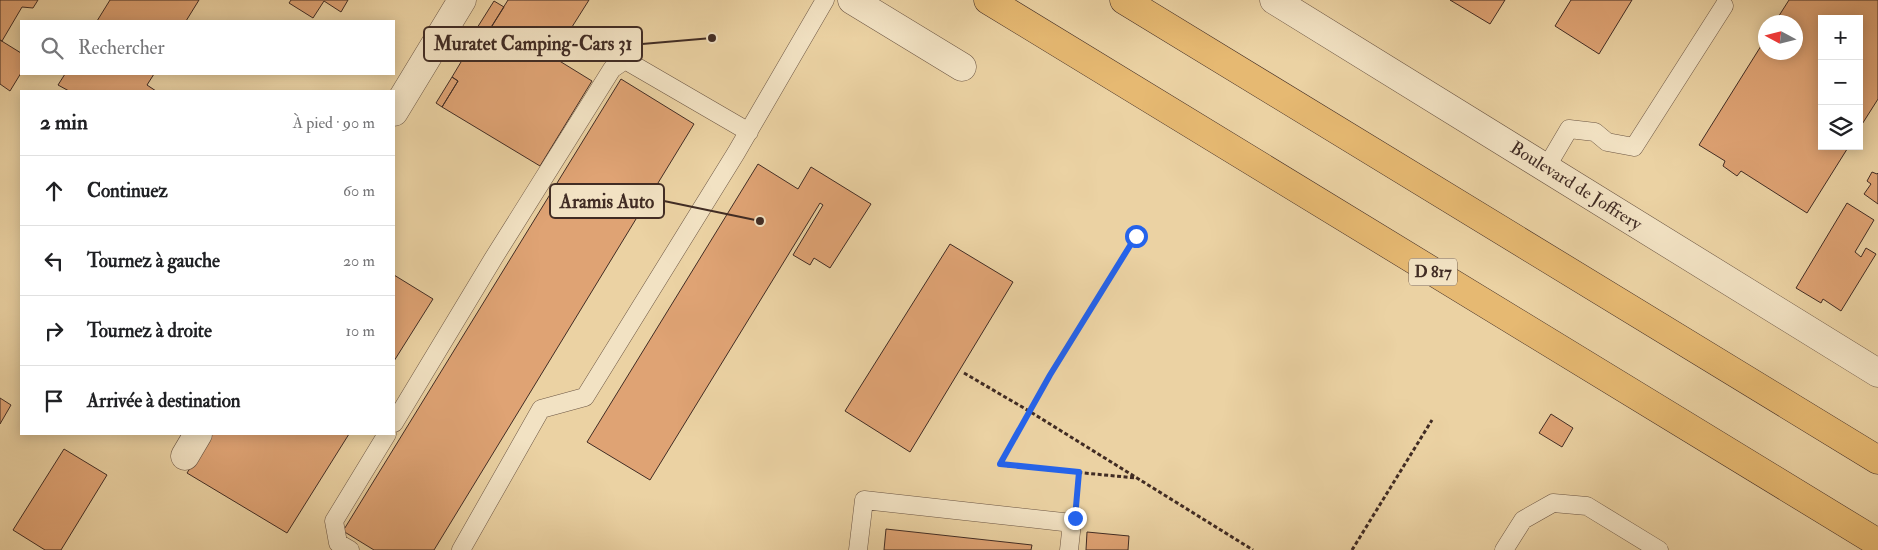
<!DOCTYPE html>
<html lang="fr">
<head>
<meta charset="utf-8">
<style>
	body { margin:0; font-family:"IM FELL Double Pica",serif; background:#f2f2f2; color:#202124 }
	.controls { position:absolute; right:15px; top:15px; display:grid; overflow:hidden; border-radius:0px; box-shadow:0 2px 12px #0003 }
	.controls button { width:45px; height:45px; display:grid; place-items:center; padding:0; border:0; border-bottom:1px solid #e0e0e0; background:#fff; color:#202124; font:25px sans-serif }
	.compass { position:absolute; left:1758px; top:15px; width:45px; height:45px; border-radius:50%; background:#fff; box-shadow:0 2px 12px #0003; rotate:277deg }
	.stop { position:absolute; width:15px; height:15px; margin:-11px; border:4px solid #2563eb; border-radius:50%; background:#fff }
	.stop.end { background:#2563eb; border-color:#fff; box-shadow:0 1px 5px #0008 }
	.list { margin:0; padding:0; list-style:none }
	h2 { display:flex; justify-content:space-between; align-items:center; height:65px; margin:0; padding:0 20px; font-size:21px }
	h2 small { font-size:16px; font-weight:400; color:#757577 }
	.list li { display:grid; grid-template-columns:32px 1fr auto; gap:15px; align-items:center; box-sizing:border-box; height:70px; padding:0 20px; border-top:1px solid #e0e0e0 }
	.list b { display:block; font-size:19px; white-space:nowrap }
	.list em { font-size:16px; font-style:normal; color:#757577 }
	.icon { flex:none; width:28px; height:28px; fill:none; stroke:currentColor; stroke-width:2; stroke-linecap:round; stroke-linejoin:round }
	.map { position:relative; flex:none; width:1878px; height:550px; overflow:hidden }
	.search { position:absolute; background:#fff; box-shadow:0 2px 12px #0003; left:20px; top:20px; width:375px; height:55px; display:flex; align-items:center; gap:12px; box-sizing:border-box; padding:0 18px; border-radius:0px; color:#757577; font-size:19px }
	.panel { position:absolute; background:#fff; box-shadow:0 2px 12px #0003; left:20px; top:90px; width:375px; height:345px; border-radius:0px }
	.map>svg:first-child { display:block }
</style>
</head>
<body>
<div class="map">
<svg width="1878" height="550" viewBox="0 0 1878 550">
	<rect width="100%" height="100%" fill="#ebd2a3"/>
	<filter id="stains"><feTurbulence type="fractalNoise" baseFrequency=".004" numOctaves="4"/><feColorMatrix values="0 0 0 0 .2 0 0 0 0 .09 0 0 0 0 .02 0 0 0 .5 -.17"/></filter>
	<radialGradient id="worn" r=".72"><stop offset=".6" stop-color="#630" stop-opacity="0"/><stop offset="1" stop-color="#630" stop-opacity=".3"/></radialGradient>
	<path fill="#dfa374" stroke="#412c24" d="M0 0H38L33 8 22 7 2 41 0 40Z
		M110 0H199L186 21H97Z
		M291 0H348L341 12 324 1 313 18 289 3Z
		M508 0H589L553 57 592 81 540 166 442 107 458 81 452 77 464 57 470 61Z
		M1450 0H1505L1490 24Z
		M1571 0H1632L1599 54 1555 26Z
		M1789 0H1878V99L1859 129V19H1822V146H1849L1807 213 1741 171 1737 176 1723 166 1725 161 1699 145 1766 38V52H1796V22H1775Z
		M494 1 504 7 470 61 460 55Z
		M0 40 21 53V73L10 91 0 84Z
		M65 74H154L147 85 156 91H69L58 85Z
		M452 77 458 81 442 107 436 103Z
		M621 79 694 124 434 550H374L343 531Z
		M758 164 798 189 811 167 871 204 830 268 814 258 810 265 793 255 823 205 820 203 650 480 587 442Z
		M1872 172 1877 174 1878 173V204L1864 194 1871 184 1867 181Z
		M1847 203 1874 220 1855 252 1861 257 1866 248 1876 254 1841 311 1823 299 1821 303 1796 288Z
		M950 244 1013 282 910 452 845 411Z
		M394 275 433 299 394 361Z
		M0 398 11 405 0 424Z
		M1551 414 1573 428 1562 447 1539 433Z
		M212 434H349L287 533 187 473Z
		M64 449 107 475 61 550H45L13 530Z
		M886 529 1032 545 1031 550H884Z
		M1087 532 1129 536 1128 550H1086Z"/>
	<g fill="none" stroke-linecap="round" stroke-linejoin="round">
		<g stroke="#6c5644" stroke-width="19">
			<path id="lane" d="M1546 168 1569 129 1595 132 1607 142 1634 147 1724 6
				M394 423 493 259 612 69 625 60 749 132
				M350 550 338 543 334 521 387 434
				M461 550 541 409 585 397 736 153 825 0
				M858 550 864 500 1072 523 1069 550
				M1504 550 1523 520 1553 503 1587 506 1659 550"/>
		</g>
		<g stroke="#6c5644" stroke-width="29">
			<path id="street" d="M852 0 962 67
				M1274 0 1878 373
				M394 112 462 0
				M185 456 198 434"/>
		</g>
		<g stroke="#412c24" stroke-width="29">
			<path id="primary" d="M988 0 1878 543
				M1124 0 1878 460"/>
		</g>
		<path stroke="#412c24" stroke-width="3" stroke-dasharray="4 2.5" stroke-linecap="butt" d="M1135 236 1050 375 1000 465 1136 478
			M964 373 1029 411 1253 550
			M1076 499 1079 472
			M1352 550 1432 420"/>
		<use href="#lane" stroke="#f2e2c3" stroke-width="18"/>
		<use href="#street" stroke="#f2e2c3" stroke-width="28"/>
		<use href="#primary" stroke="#e6b972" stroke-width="28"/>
	</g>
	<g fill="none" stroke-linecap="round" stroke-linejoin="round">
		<path stroke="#2563eb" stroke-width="6" d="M1075 518 1079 472 1000 464 1050 375 1136 236"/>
	</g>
	<g text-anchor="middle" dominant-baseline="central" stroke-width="4.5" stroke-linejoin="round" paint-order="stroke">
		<rect fill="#f2e2c3" stroke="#766354" stroke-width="1" x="1409" y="258.5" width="48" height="27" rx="4"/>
		<g font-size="16" font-weight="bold" fill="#412c24">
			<text x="1433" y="272">D 817</text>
		</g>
		<g font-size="18" fill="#412c24" stroke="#f2e2c3">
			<text transform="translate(1576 186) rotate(32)">Boulevard de Joffrery</text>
		</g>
	</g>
	<path fill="none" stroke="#412c24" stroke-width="2" d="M712 38L642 44M760 221L664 201"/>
	<g fill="#412c24" stroke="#f2e2c3" stroke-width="2">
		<circle cx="712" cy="38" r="5"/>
		<circle cx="760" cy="221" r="5"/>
	</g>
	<g fill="#f2e2c3" stroke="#412c24" stroke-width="2">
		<rect x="424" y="27" width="218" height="34" rx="5"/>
		<rect x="550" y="184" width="114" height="34" rx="5"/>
	</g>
	<g font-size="19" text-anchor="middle" font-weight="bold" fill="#412c24">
		<text x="533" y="50">Muratet Camping-Cars 31</text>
		<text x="607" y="208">Aramis Auto</text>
	</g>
	<rect width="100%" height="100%" filter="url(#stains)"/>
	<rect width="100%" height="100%" fill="url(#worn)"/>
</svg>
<div class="controls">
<button>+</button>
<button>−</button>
<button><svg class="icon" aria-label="layers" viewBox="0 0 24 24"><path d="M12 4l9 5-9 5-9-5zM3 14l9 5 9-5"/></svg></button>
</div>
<svg class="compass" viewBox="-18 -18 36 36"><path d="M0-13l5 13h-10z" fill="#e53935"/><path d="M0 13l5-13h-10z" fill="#757577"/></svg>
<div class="stop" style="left:1136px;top:236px"></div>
<div class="stop end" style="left:1075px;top:518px"></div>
<div class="search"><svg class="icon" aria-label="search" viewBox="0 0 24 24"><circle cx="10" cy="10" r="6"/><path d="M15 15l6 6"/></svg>Rechercher</div>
<section class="panel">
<h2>2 min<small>À pied · 90 m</small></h2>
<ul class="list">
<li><svg class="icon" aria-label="ahead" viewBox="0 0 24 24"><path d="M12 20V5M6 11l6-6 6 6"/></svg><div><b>Continuez</b></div><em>60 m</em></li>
<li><svg class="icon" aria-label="left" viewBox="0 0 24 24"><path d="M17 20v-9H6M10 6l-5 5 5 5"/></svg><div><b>Tournez à gauche</b></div><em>20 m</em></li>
<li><svg class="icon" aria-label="right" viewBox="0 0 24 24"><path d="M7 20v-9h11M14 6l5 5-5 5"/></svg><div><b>Tournez à droite</b></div><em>10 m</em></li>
<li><svg class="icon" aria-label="arrive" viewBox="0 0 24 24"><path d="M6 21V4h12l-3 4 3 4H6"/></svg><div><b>Arrivée à destination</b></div></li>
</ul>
</section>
</div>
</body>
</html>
